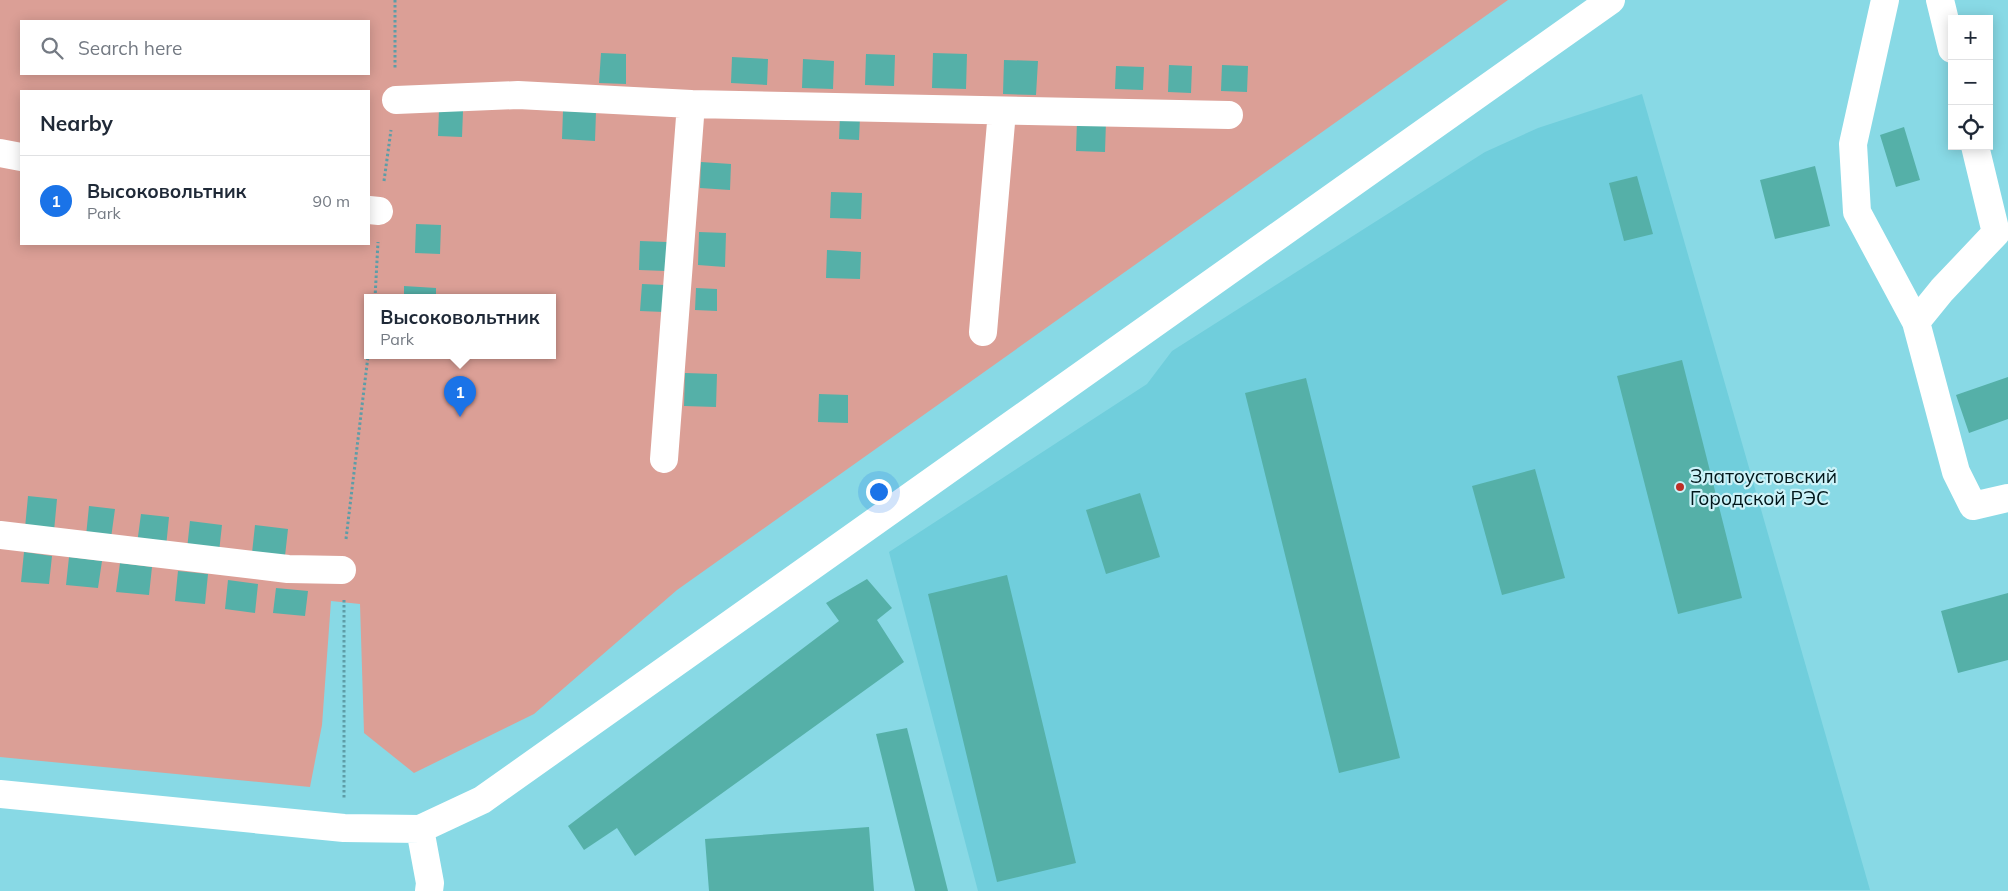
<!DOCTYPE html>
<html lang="en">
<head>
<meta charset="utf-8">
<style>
	body { margin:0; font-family:Mulish,sans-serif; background:#f2f2f3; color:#1f2937 }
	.controls { position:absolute; right:15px; top:15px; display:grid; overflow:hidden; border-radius:0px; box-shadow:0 2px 12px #0003 }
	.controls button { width:45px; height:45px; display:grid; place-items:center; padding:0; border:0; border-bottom:1px solid #e0e1e3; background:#fff; color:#1f2937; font:25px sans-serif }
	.you { position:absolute; left:878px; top:491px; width:18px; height:18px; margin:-12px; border:4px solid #fff; border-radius:50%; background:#1a73e8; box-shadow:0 0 0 8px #1a73e833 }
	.badge { display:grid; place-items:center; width:32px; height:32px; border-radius:50%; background:#1a73e8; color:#fff; font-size:16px; font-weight:700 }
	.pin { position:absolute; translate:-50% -41px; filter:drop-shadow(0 1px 2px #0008) }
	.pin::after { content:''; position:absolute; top:26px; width:18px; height:15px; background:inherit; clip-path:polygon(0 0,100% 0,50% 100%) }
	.popup { position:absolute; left:364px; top:294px; width:192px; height:65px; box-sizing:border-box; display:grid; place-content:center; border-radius:0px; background:#fff; filter:drop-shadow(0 1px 4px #0005); font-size:16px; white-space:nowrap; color:#747a83 }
	.popup b { font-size:19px; color:#1f2937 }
	.popup::after { content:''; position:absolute; left:50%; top:100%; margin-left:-10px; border:10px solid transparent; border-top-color:#fff }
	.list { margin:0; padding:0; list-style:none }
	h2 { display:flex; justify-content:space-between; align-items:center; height:65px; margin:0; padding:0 20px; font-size:21px }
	h2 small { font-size:16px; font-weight:400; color:#747a83 }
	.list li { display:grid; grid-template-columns:32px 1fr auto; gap:15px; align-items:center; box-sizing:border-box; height:90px; padding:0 20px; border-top:1px solid #e0e1e3 }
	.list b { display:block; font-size:19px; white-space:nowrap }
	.list p { margin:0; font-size:16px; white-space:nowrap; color:#747a83 }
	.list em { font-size:16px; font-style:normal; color:#747a83 }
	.icon { flex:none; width:28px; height:28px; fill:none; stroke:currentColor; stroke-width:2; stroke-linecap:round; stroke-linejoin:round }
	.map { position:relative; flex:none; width:2008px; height:891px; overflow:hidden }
	.search { position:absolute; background:#fff; box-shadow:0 2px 12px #0003; left:20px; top:20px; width:350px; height:55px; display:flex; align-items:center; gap:12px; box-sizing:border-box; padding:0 18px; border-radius:0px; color:#747a83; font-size:19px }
	.panel { position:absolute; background:#fff; box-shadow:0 2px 12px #0003; left:20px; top:90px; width:350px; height:155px; border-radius:0px }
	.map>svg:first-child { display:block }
</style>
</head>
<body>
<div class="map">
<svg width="2008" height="891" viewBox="0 0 2008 891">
	<rect width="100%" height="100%" fill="#88d9e5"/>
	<path fill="#70cedc" d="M1642 94 1870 890 978 891 889 552 1147 384 1172 351 1485 152 1538 128Z"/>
	<path fill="#db9f96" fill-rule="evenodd" d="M0 0H1508L677 590 534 714 414 773 364 733 360 604 331 601 322 725 310 787 0 757ZM21 21H369V74H21ZM21 91H369V244H21ZM368 298H552V356H368Z"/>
	<path fill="#55b0a8" d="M601 53 626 54V84L599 83Z
		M933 53 967 54 966 89 932 88Z
		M866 54 895 55 894 86 865 85Z
		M732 57 768 59 767 85 731 83Z
		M803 59 834 61 833 89 802 88Z
		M1004 60 1038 61 1036 95 1003 94Z
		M1169 65 1192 66 1191 93 1168 92Z
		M1222 65 1248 66 1247 92 1221 91Z
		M1116 66 1144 67 1143 90 1115 89Z
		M439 110 463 111 462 137 438 136Z
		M563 111 596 112 595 141 562 139Z
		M840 116 860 117 859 140 839 139Z
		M1077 120 1106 121 1105 152 1076 151Z
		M1904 127 1920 180 1896 187 1880 135Z
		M701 162 731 164 730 190 700 188Z
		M1815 166 1830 226 1775 239 1760 180Z
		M1637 176 1653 234 1624 241 1609 183Z
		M831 192 862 193 861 219 830 218Z
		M416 224 441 225 440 254 415 253Z
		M699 232 726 233 725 267 698 265Z
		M640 241 667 242 666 271 639 270Z
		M827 250 861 252 860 279 826 278Z
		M642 284 665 285 664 312 640 311Z
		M404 286 436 288V298H404Z
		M696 288 717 289V311L695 310Z
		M1682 360 1742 598 1678 614 1617 376Z
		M685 373 717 374 716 407 684 406Z
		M2008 377V419L1969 433 1956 395Z
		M1306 378 1400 758 1339 773 1245 393Z
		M819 394 848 395V423L818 422Z
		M1535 469 1565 578 1502 595 1472 486Z
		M1140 493 1160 557 1106 574 1086 510Z
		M28 496 57 499 54 531 25 528Z
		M89 506 115 509 111 538 86 536Z
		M141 514 169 517 166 547 137 544Z
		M190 521 222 525 219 552 187 549Z
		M255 525 288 529 285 556 252 553Z
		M24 552 52 556 49 584 21 582Z
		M69 557 102 561 98 588 66 585Z
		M120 563 152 567 149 595 116 592Z
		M178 571 208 574 205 604 175 601Z
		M1007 575 1076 863 997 882 928 594Z
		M867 579 892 608 877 620 904 662 635 856 617 828 584 850 568 826 839 621 826 603Z
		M228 580 258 584 255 613 225 609Z
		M276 588 308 591 305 616 273 613Z
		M2008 593V660L1958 673 1941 611Z
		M907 728 948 891H915L876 734Z
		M869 827 874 891H709L705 839Z"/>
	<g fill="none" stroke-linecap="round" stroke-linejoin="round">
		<path stroke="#5e9da7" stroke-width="3" stroke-dasharray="2.5 2.5" stroke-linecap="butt" d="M395 0V69
			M384 181 391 130
			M375 298 378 242
			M346 539 368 356
			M344 600V799"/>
		<path stroke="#fff" stroke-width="28" d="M1885 0 1853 144 1857 212 1916 322
			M1940 0 1952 49
			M396 100 518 95 691 104 1229 115
			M1975 146 1996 233 1942 290 1916 322 1956 472 1973 506 2008 498
			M0 153 21 157
			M369 210 379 211
			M983 332 1002 111
			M664 459 691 104
			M0 535 288 569 342 570
			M0 794 344 828 420 829 482 800 1611 0
			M420 829 430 883 429 891"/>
	</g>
	<circle fill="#bd2f27" stroke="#ccf2f8" stroke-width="2" cx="1680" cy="487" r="5"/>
	<g text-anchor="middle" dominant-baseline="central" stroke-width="4.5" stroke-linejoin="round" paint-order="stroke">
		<g font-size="19" fill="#00161a" stroke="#ccf2f8" text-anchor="start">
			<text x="1690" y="476">Златоустовский<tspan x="1690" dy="22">Городской РЭС</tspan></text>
		</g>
	</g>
</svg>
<div class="controls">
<button>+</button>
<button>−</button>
<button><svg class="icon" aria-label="locate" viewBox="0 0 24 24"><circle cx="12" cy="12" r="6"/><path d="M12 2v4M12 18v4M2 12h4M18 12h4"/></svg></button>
</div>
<div class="you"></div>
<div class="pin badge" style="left:460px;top:417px">1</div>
<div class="popup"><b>Высоковольтник</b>Park</div>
<div class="search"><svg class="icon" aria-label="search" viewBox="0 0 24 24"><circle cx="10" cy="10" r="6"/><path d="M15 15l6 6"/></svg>Search here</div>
<section class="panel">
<h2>Nearby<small></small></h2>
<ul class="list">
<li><span class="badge">1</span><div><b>Высоковольтник</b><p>Park</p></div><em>90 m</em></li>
</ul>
</section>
</div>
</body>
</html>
